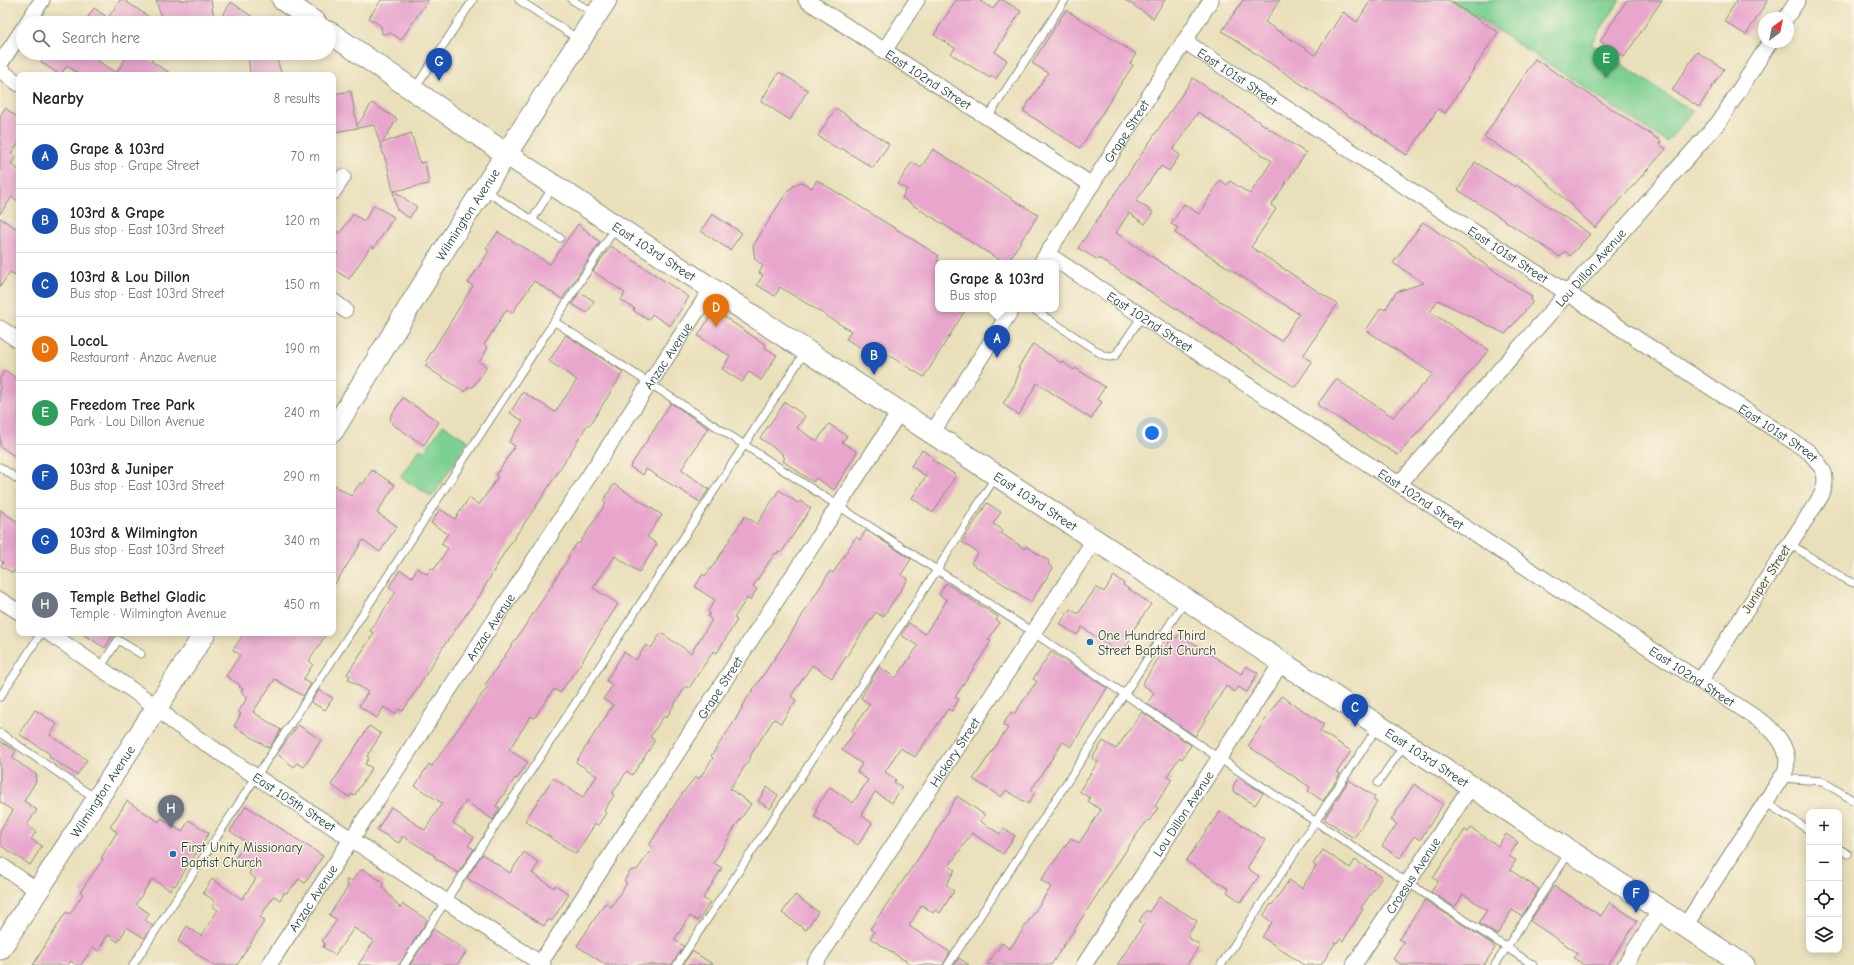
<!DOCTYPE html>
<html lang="en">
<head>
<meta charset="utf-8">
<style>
	body { margin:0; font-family:"Comic Neue",sans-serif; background:#f2f2f2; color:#202124 }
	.controls { position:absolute; right:12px; bottom:12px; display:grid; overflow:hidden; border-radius:8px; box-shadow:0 2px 10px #0003 }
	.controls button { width:36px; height:36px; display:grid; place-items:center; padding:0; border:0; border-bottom:1px solid #e0e0e0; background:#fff; color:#202124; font:20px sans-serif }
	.compass { position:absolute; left:1758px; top:12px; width:36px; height:36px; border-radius:50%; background:#fff; box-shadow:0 2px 10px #0003; rotate:33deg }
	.you { position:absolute; left:1152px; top:433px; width:14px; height:14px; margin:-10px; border:3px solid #fff; border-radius:50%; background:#1a73e8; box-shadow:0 0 0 6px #1a73e833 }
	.badge { display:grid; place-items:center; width:26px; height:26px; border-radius:50%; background:#0b8043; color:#fff; font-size:13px; font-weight:700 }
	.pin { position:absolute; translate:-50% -33px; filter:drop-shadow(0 1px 2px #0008) }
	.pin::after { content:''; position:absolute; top:21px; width:14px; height:12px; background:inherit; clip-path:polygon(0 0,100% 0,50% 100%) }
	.popup { position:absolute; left:935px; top:260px; width:124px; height:52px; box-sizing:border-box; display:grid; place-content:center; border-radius:8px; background:#fff; filter:drop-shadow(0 1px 3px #0005); font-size:13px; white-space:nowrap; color:#757577 }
	.popup b { font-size:15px; color:#202124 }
	.popup::after { content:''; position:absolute; left:50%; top:100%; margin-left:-8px; border:8px solid transparent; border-top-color:#fff }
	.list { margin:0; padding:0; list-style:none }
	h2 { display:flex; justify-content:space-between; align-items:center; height:52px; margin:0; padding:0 16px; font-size:17px }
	h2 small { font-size:13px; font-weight:400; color:#757577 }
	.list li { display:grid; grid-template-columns:26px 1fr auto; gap:12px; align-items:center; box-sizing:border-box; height:64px; padding:0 16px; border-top:1px solid #e0e0e0 }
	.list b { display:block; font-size:15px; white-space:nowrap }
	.list p { margin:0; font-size:13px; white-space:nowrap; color:#757577 }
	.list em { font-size:13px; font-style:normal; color:#757577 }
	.icon { flex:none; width:22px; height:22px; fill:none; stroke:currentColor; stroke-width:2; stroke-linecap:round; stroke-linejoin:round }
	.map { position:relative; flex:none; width:1854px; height:965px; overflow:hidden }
	.search { position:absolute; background:#fff; box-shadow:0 2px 10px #0003; left:16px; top:16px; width:320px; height:44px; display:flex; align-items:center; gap:10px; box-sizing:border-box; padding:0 14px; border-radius:22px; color:#757577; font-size:15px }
	.panel { position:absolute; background:#fff; box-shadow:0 2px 10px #0003; left:16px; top:72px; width:320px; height:564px; border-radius:8px }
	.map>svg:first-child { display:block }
</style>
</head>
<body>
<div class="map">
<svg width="1854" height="965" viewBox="0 0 1854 965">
	<rect width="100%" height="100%" fill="#fcf5e5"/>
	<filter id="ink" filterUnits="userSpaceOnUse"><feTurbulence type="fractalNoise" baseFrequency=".025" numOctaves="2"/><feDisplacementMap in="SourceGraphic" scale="8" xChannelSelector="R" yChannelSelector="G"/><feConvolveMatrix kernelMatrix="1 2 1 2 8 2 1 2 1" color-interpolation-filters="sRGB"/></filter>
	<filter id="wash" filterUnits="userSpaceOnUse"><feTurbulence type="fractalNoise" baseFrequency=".012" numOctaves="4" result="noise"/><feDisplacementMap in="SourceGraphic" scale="16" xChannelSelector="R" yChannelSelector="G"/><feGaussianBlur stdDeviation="0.9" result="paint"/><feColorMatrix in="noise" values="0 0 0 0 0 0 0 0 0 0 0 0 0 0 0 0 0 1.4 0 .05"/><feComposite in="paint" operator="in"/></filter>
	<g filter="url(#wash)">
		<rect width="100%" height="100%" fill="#e9dfba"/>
		<path fill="#7dd093" stroke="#4e8664" d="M1451 0H1620L1591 44 1693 112 1667 142Z
			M443 425 468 441 432 497 400 477 420 449 424 452Z"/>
		<g id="blocks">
			<path fill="#e8a6cd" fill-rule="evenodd" d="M120 0H124L158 23H84L94 8 108 18Z
				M156 0H211L215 23H163Z
				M381 0H428L401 40 391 33 382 34 381 26 369 18Z
				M956 0H979L993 9 999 0H1003L1021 11 995 52 1007 60 996 79 991 76 990 78 951 54 955 48 934 35Z
				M1125 0H1165L1153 18Z
				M1243 0H1280L1265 22 1315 55 1343 12 1357 22 1371 0H1448L1498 32 1445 113 1438 109 1407 155 1222 31Z
				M1627 0H1662L1624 57 1600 41Z
				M1737 0H1768L1746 35 1724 21Z
				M231 2 244 11 261 23H218Z
				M1066 10 1136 54 1130 63 1133 65 1080 148 1023 111 1048 73 1032 63Z
				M1697 52 1724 69 1699 107 1672 90Z
				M46 53H86L116 73 129 53H157L151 61 173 75H81L67 66 60 75 41 62Z
				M248 53H275L282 75H250Z
				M1535 59 1661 141 1659 144 1666 149 1595 228 1529 165 1484 137Z
				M779 72 808 90 790 120 761 101Z
				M1193 78 1306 153 1271 205 1276 209 1251 247 1337 304 1303 356 1312 362 1295 387 1099 258 1098 260 1078 248ZM1198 112 1272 161 1250 194 1230 181 1227 185 1220 180 1199 214 1184 204 1171 224 1178 228 1175 233 1299 314 1281 341 1116 233 1129 213 1145 224 1153 212 1136 201 1158 169 1159 170 1161 166 1169 171 1180 155 1173 150Z
				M351 91 357 126 372 103 397 119 382 143 411 133 420 163 425 162 429 184 394 191 417 207 409 218 397 210 388 168 374 125 335 132 333 118V94Z
				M5 108 19 118V143L11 154 15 157 11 165 19 170V202L12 197 0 214V116Z
				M836 108 889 144 873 168 841 148 840 150 818 136Z
				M933 149 1038 215 1007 263H1004L902 198 907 189 898 184 912 162 921 168Z
				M1475 162 1515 187 1516 185 1590 234 1570 256 1565 251 1560 257 1458 190Z
				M817 180 938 255V309H966L924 377 874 346 869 353 846 339 851 331 780 287 775 296 757 285 763 275 759 273 763 266 755 259 753 246 788 190 800 182 804 183 812 188Z
				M374 205 394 217 374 248 371 246 349 279 333 269V261L338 253 333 250V229L340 233 353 214 364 221Z
				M712 214 742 233 730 250 701 231Z
				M0 218 19 230V277L10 272 0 287Z
				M1423 222 1531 296 1532 303 1505 334 1438 300 1430 312 1489 350 1398 455 1317 405 1336 379 1393 417 1433 374 1366 330 1381 308 1385 310 1396 292 1424 283 1393 263Z
				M578 224 600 242 562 299 534 281 512 313 507 309 484 345 488 348 479 362 487 367 472 388 469 386 465 392 425 366 428 362 426 361 473 286 468 283 489 251 486 249 498 232 550 264Z
				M611 246 689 297 670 326 652 314 648 320 633 310 635 309 621 300 625 293 593 271Z
				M580 292 594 301 587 313 572 304Z
				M714 310 766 345 765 348 777 355 761 380 749 372 742 382 722 369 730 356 698 336Z
				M566 335 623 372 600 409 590 425 588 424 541 499 504 553 480 595 443 647 403 711 399 709 395 714 384 707 377 718 359 706 368 692 348 679 350 676 347 674 374 633 370 631 396 592 389 587 400 570 412 577 417 568 427 574 431 568 434 570 448 548 441 544 448 534 431 523 440 509 455 519 469 498 479 505 498 477 496 475 515 446 509 442 523 421 510 413 523 392 555 412 577 380 549 361Z
				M1033 344 1061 363V361L1074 370 1075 368 1105 387 1097 399 1102 402 1091 419 1037 383 1019 415 1003 404 1015 384 1020 369 1018 368Z
				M5 370 19 380V459L0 446V378Z
				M403 398 439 422 424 445 392 424 390 417Z
				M785 402 805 416 797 428 817 441 829 424 847 436 842 442 857 452 834 490 816 478 813 482 783 461 785 458 782 455 783 454 760 438Z
				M671 403 708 428 681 470 709 489 700 502 646 469 643 475 630 467Z
				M922 450 934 458 932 460 956 475 933 513 912 498 926 476 911 466Z
				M372 470 395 485 377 513 397 526 380 552 363 540 333 587V484L351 496 360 483 363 484Z
				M614 484 662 515 647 537 657 544 639 572 615 556 593 588 618 604 581 663 560 693 554 689 534 718 531 716 509 750 528 762 517 779 515 778 496 806 500 808 493 820 466 801 453 823 474 837 468 846 474 849 458 873 434 857 435 856 403 836 399 843 377 830 391 807 425 830 442 803 415 786 429 764 432 766 488 686 485 685 545 596 569 557 568 556 577 543 579 544 606 503 603 501Z
				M779 490 798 503 800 501 811 508 781 553 778 552 777 554 775 553 753 586 757 589 750 600 747 598 734 618 737 620 717 653 714 651 710 656 689 688 686 686 666 718 664 716 650 737 655 740 642 761 632 775 627 771 612 794 614 795 604 811 606 813 598 825 595 824 576 854 525 821 553 778 583 797 597 776 576 762 613 705 603 699 613 685 606 681 614 668 624 652 636 660 646 645 651 648 661 633 691 653 712 620 708 617 710 613 708 611 715 600 695 587 703 574 705 576 715 563 745 516 757 524Z
				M987 503 1001 512 993 524 1003 530 1001 533 1025 549 1026 546 1049 561 1048 564 1053 568 1031 602 971 563 978 553 962 542Z
				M0 510 19 523V564L13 573 1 566 3 562 0 560Z
				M866 530 911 559 901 575 908 579 883 617 876 612 832 678 812 665 791 696 796 700 781 723 774 719 750 756 751 757 730 789 751 804 735 827 714 863 722 868 703 898 710 903 698 921 690 916 674 940 684 946 672 965H606L577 946 605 903 611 907 627 883 624 881 631 870 634 871 635 869 637 870 653 847 649 845 679 798 696 776 699 779 713 758 711 756 736 719 746 700 783 646 827 576 830 571 833 573 856 537 860 540Z
				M1114 576 1124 583 1123 585 1151 604 1127 639 1130 641 1121 654 1082 627 1077 635 1060 624 1070 609 1078 614 1096 587 1104 592Z
				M946 583 998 617 996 620 1000 622 988 640 991 641 985 651 955 697 959 699 952 711 948 709 915 757 900 748 885 772 896 780 894 782 902 787 892 803 875 792 862 813 863 814 862 816 872 823 858 845 814 816 817 811 815 810 830 787 853 803 868 780 857 772 862 764 842 750 854 733 851 731 870 704 861 698 879 667 896 678 918 646 901 635 909 623 925 634 947 600 939 595Z
				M81 633H114L105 648Z
				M244 633H327L309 661 313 664 303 680 311 684 303 696 275 679 253 712 281 730 269 748 234 726 241 714 238 712 248 697 241 692 243 689 239 687 240 685 226 676 240 655 233 650Z
				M1179 634 1241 674 1246 666 1258 673 1247 692 1238 687 1235 692 1226 686 1195 736 1147 704 1154 693 1142 684 1173 636 1177 638Z
				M1051 652 1107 688 1071 747 1063 742 1031 790 1035 792 1028 804 1006 790 1001 797 973 779 1008 728 1003 725 1011 712 1014 714 1037 681 1033 679Z
				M319 690 333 698 325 710 311 702Z
				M1281 696 1324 724 1320 731 1351 751 1337 772 1340 774 1323 801 1308 791 1310 787 1248 746Z
				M35 710 57 724 50 735 87 760 77 775 49 757 50 754 19 734Z
				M1142 712 1191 745 1182 759 1180 757 1167 776 1172 779 1155 806 1158 808 1149 821 1148 820 1137 834 1051 965H987L1002 943 1010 949 1051 887 1041 880 1071 838 1079 843 1101 810 1088 801 1090 798 1079 791 1098 762 1092 758 1103 741 1116 749Z
				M298 725 321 740 304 767 297 763 294 767 277 754Z
				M369 726 381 734 367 756 369 758 365 764 372 768 354 796 351 794 349 797 331 785Z
				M0 741 16 751 12 758 37 775 35 778 36 781 24 801 37 810 27 825 36 832 31 839 42 846 30 865 0 845V830L13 811 0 802Z
				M1238 778 1263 793 1255 805 1233 791V786Z
				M1349 780 1375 797 1373 800 1377 802 1354 838 1324 819Z
				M1414 784 1443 804 1420 840 1414 836 1400 858 1382 846 1397 824 1391 820Z
				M767 787 778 795 770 809 758 801Z
				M957 796 985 815 980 821 1000 834 1004 828 1015 836 1003 854 972 833 949 866 955 870 946 885 954 891 940 913 935 910 933 913 922 905 909 926 950 952 943 965H912L870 938 874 932 870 929 932 838Z
				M127 801 159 822 161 818 182 832 189 820 209 833 175 886 173 885 170 890 152 879 136 904 150 914 145 920 153 926 144 938 127 927 118 942 108 935 98 951 93 947 81 965H77L71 961 68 965H33L66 912 70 914 83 894 80 892 103 859 101 858 117 832 110 827Z
				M246 806 323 856 305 883 299 879 287 893 285 892 280 900 274 896 260 917 265 920 237 965H213L178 941 187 926 201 936 218 910 212 906 215 901 203 893 212 879 242 899 256 879 249 874 251 870 235 859 246 842 230 831Z
				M1220 811 1265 840 1247 868 1259 876 1241 902 1227 892 1229 889 1186 861Z
				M1471 828 1498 846 1506 834 1518 842 1509 856 1516 860 1510 870 1539 889 1522 916 1512 910 1497 935 1479 923 1487 910 1463 894 1455 907 1431 892 1438 881 1433 878 1465 830 1468 832Z
				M1323 850 1350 868 1355 860 1382 877 1361 908 1363 909 1343 941 1340 939 1337 943 1336 942 1321 965H1304L1262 937 1272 922 1263 916 1271 904 1272 905 1289 880 1302 888 1316 866 1313 864Z
				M524 852 539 863 532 873 554 888 555 885 569 894 552 921 549 919 544 926 467 878 482 854 510 873Z
				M364 870 384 883 382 886 400 908 403 904 427 920 399 965H358L374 941 354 928 335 955 323 947 325 943 322 941 337 920 329 915 348 887 346 880 352 881 359 871Z
				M1554 886 1601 916 1610 902 1637 921 1608 965H1584L1574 958 1578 953 1530 921Z
				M795 895 818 912 806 930 782 913Z
				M1159 897 1197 921 1187 937 1200 945 1187 965H1117L1144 924 1139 921 1146 910 1149 912Z
				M1425 900 1492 944 1495 948 1484 965H1402L1393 959 1404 942 1399 939Z
				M433 929 467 951 457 965H410Z
				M692 951 714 965H683Z
				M959 958 969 965H954Z"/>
		</g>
	</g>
	<g filter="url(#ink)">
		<use href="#blocks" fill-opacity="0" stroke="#848e77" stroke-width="1"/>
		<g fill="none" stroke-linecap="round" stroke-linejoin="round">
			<g stroke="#848e77" stroke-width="9">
				<path id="lane" d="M519 0 578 39
					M572 0 594 13
					M415 88 473 0
					M988 117 1065 0
					M484 190 532 220 553 187
					M532 220 560 238
					M1033 309 1103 355 1109 357 1115 356 1142 316
					M555 322 1034 633 1219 758 1533 965
					M0 467 19 480
					M1790 544 1846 580 1854 583
					M100 668 118 640 141 654
					M0 697 41 633
					M0 733 95 798
					M1781 778 1822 781 1854 801
					M1378 783 1404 745
					M1765 802 1809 830
					M1839 849 1848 854
					M133 965 616 227
					M404 965 805 352
					M677 965 937 570 996 476
					M948 965 1185 601
					M1221 965 1377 728
					M1495 965 1569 853"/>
			</g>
			<g stroke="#848e77" stroke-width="17">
				<g id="street">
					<path id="s1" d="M806 0 1092 185"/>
					<path d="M1786 18 1798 0"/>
					<path d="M27 23 42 0"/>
					<path id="s2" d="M1184 41 1809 452C1823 467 1830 476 1821 496L1700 681"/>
					<path d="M884 51 917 0"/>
					<path d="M0 64 23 29"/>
					<path d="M0 70 19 84"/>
					<path d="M333 192 343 177"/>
					<path id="s3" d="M1047 254 1764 723C1779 736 1792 752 1785 772L1685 926"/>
					<path id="s4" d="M1041 263 1211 0"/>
					<path d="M333 301 345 310"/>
					<path d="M0 328 19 341"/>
					<path d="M932 433 1012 309"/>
					<path id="s5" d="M1399 484 1709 133 1719 122 1770 42"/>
					<path d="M0 600 19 612"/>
					<path id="s6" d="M49 633 157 707 173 722 543 965"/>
					<path d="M0 865 37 890"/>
					<path id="s7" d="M269 965 712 288"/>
					<path id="s8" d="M539 965 900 411"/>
					<path id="s9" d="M814 965 1095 539"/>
					<path id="s10" d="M1084 965 1282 662"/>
					<path id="s11" d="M1354 965 1471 786"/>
					<path d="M1625 965 1660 910"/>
				</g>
			</g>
			<g stroke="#848e77" stroke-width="23">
				<g id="secondary">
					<path d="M283 0 316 23"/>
					<path id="s12" d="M329 32 506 154 1744 965"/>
					<path id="s13" d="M333 431 451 239 606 0"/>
					<path id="s14" d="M0 949 205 633"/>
				</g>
			</g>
			<use href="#lane" stroke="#fff" stroke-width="7"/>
			<use href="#street" stroke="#fff" stroke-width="15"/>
			<use href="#secondary" stroke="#fff" stroke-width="21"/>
		</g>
	</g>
	<g fill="#1f6fb2" stroke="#fcf5e5" stroke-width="1.5">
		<circle cx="1090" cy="642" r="4"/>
		<circle cx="173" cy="854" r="4"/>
	</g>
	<g text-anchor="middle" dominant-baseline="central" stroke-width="3" stroke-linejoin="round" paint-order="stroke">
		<g font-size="13" fill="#1f3d34" stroke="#fcf5e5">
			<text stroke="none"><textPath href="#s2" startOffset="64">East 101st Street</textPath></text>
			<text stroke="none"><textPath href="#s1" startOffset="146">East 102nd Street</textPath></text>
			<text stroke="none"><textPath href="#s4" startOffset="157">Grape Street</textPath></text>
			<text stroke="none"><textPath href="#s13" startOffset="255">Wilmington Avenue</textPath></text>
			<text stroke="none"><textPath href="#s12" startOffset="392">East 103rd Street</textPath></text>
			<text stroke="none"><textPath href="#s2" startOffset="388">East 101st Street</textPath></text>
			<text stroke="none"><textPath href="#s5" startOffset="289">Lou Dillon Avenue</textPath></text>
			<text stroke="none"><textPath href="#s3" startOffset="123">East 102nd Street</textPath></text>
			<text stroke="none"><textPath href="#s7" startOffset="728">Anzac Avenue</textPath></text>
			<text stroke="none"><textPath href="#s2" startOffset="712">East 101st Street</textPath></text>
			<text stroke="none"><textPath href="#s3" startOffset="447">East 102nd Street</textPath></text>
			<text stroke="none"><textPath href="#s12" startOffset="848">East 103rd Street</textPath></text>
			<text transform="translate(1766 579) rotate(-57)">Juniper Street</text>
			<text stroke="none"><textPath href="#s7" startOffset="404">Anzac Avenue</textPath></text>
			<text stroke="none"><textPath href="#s3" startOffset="771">East 102nd Street</textPath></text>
			<text stroke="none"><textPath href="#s8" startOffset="331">Grape Street</textPath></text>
			<text stroke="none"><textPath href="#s9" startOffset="255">Hickory Street</textPath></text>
			<text stroke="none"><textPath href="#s12" startOffset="1316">East 103rd Street</textPath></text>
			<text stroke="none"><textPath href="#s14" startOffset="188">Wilmington Avenue</textPath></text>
			<text stroke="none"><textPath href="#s6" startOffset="298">East 105th Street</textPath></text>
			<text stroke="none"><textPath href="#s10" startOffset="181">Lou Dillon Avenue</textPath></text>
			<text stroke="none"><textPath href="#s11" startOffset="107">Croesus Avenue</textPath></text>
			<text stroke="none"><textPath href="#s7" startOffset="80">Anzac Avenue</textPath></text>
		</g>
		<g font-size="13" fill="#1f3d34" stroke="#fcf5e5" text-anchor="start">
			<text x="1098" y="635">One Hundred Third<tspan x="1098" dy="15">Street Baptist Church</tspan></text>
			<text x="181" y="847">First Unity Missionary<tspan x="181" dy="15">Baptist Church</tspan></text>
		</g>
	</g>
</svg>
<div class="controls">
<button>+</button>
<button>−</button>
<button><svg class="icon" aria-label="locate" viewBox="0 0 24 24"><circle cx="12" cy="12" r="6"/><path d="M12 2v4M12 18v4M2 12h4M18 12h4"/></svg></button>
<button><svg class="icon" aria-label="layers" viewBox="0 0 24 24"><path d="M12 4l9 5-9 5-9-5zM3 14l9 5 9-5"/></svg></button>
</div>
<svg class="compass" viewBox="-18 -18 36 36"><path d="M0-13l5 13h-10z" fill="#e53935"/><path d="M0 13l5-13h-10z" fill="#757577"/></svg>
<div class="you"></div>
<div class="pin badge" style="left:997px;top:358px;background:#1a4fb4">A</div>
<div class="popup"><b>Grape &amp; 103rd</b>Bus stop</div>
<div class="pin badge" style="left:874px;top:375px;background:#1a4fb4">B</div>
<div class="pin badge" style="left:1355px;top:727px;background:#1a4fb4">C</div>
<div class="pin badge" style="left:716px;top:327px;background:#e8710a">D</div>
<div class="pin badge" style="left:1606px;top:78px;background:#2e9e5b">E</div>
<div class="pin badge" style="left:1636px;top:913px;background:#1a4fb4">F</div>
<div class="pin badge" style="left:439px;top:81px;background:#1a4fb4">G</div>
<div class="pin badge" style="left:171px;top:828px;background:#6b7280">H</div>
<div class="search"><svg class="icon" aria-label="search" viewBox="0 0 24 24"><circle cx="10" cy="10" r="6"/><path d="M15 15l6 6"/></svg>Search here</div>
<section class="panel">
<h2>Nearby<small>8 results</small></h2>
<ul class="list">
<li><span class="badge" style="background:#1a4fb4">A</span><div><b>Grape &amp; 103rd</b><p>Bus stop · Grape Street</p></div><em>70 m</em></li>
<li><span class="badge" style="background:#1a4fb4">B</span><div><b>103rd &amp; Grape</b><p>Bus stop · East 103rd Street</p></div><em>120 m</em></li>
<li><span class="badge" style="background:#1a4fb4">C</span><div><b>103rd &amp; Lou Dillon</b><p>Bus stop · East 103rd Street</p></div><em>150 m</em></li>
<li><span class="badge" style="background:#e8710a">D</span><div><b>LocoL</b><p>Restaurant · Anzac Avenue</p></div><em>190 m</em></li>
<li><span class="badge" style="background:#2e9e5b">E</span><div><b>Freedom Tree Park</b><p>Park · Lou Dillon Avenue</p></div><em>240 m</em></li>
<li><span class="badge" style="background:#1a4fb4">F</span><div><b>103rd &amp; Juniper</b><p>Bus stop · East 103rd Street</p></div><em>290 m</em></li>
<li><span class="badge" style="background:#1a4fb4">G</span><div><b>103rd &amp; Wilmington</b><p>Bus stop · East 103rd Street</p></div><em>340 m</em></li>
<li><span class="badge" style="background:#6b7280">H</span><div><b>Temple Bethel Gladic</b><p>Temple · Wilmington Avenue</p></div><em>450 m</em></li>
</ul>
</section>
</div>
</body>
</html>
